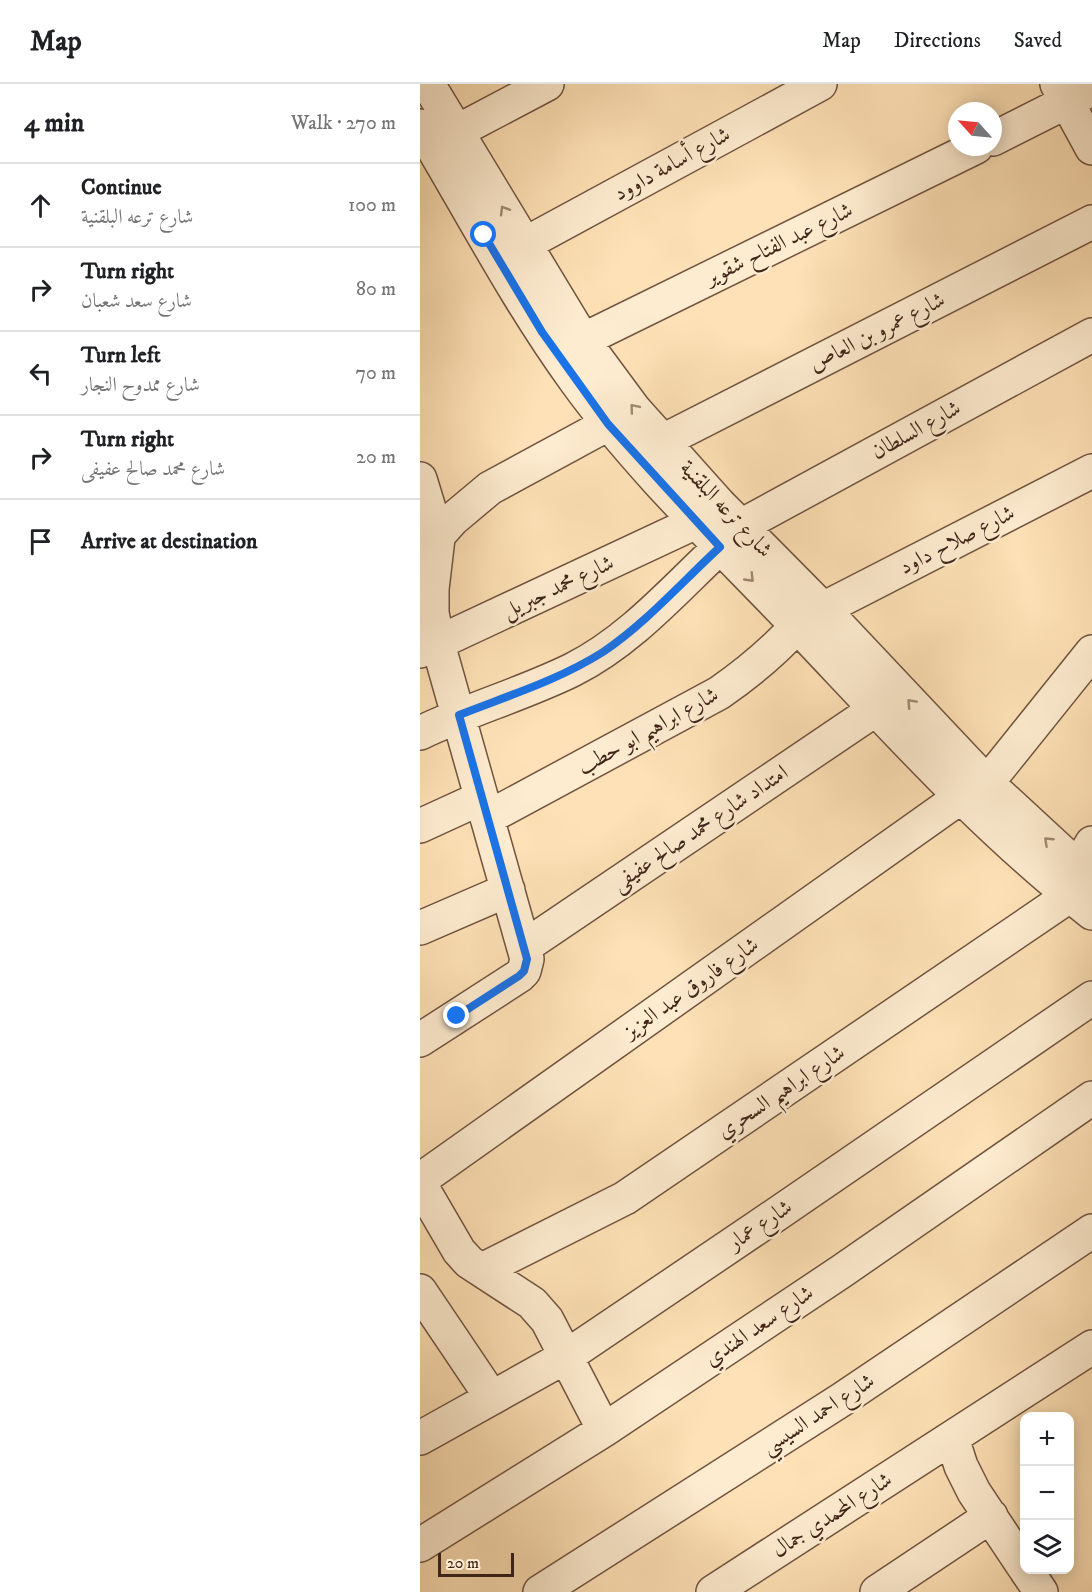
<!DOCTYPE html>
<html lang="en">
<head>
<meta charset="utf-8">
<style>
	body { margin:0; font-family:"IM FELL DW Pica",Amiri,serif; background:#f2f2f2; color:#202124 }
	.controls { position:absolute; right:18px; bottom:18px; display:grid; overflow:hidden; border-radius:12px; box-shadow:0 3px 15px #0003 }
	.controls button { width:54px; height:54px; display:grid; place-items:center; padding:0; border:0; border-bottom:2px solid #e0e0e0; background:#fff; color:#202124; font:30px sans-serif }
	.compass { position:absolute; left:528px; top:18px; width:54px; height:54px; border-radius:50%; background:#fff; box-shadow:0 3px 15px #0003; rotate:297deg }
	.scale { position:absolute; left:18px; bottom:15px; width:76px; box-sizing:border-box; padding-left:6px; border:3px solid #402519; border-top:0; font-size:16px; line-height:21px; white-space:nowrap; color:#402519; -webkit-text-stroke:4px #feecd0; paint-order:stroke }
	.stop { position:absolute; width:18px; height:18px; margin:-14px; border:4px solid #1a73e8; border-radius:50%; background:#fff }
	.stop.end { background:#1a73e8; border-color:#fff; box-shadow:0 2px 6px #0008 }
	.list { margin:0; padding:0; list-style:none }
	h2 { display:flex; justify-content:space-between; align-items:center; height:78px; margin:0; padding:0 24px; font-size:26px }
	h2 small { font-size:20px; font-weight:400; color:#757577 }
	.list li { display:grid; grid-template-columns:39px 1fr auto; gap:18px; align-items:center; box-sizing:border-box; height:84px; padding:0 24px; border-top:2px solid #e0e0e0 }
	.list b { display:block; font-size:22px; white-space:nowrap }
	.list p { margin:0; font-size:20px; white-space:nowrap; color:#757577 }
	.list em { font-size:20px; font-style:normal; color:#757577 }
	.icon { flex:none; width:33px; height:33px; fill:none; stroke:currentColor; stroke-width:2; stroke-linecap:round; stroke-linejoin:round }
	.map { position:relative; flex:none; width:672px; height:1508px; overflow:hidden }
	header { display:flex; align-items:center; gap:36px; box-sizing:border-box; height:84px; padding:0 30px; background:#fff; border-bottom:2px solid #e0e0e0 }
	header strong { font-size:28px }
	nav { display:flex; gap:33px; margin-inline-start:auto; font-size:21px }
	main { display:flex }
	aside { flex:1; background:#fff }
	.map>svg:first-child { display:block }
</style>
</head>
<body>
<header>
<strong>Map</strong>
<nav><a>Map</a><a>Directions</a><a>Saved</a></nav>
</header>
<main>
<aside>
<h2>4 min<small>Walk · 270 m</small></h2>
<ul class="list">
<li><svg class="icon" aria-label="ahead" viewBox="0 0 24 24"><path d="M12 20V5M6 11l6-6 6 6"/></svg><div><b>Continue</b><p>شارع ترعه البلقنية</p></div><em>100 m</em></li>
<li><svg class="icon" aria-label="right" viewBox="0 0 24 24"><path d="M7 20v-9h11M14 6l5 5-5 5"/></svg><div><b>Turn right</b><p>شارع سعد شعبان</p></div><em>80 m</em></li>
<li><svg class="icon" aria-label="left" viewBox="0 0 24 24"><path d="M17 20v-9H6M10 6l-5 5 5 5"/></svg><div><b>Turn left</b><p>شارع ممدوح النجار</p></div><em>70 m</em></li>
<li><svg class="icon" aria-label="right" viewBox="0 0 24 24"><path d="M7 20v-9h11M14 6l5 5-5 5"/></svg><div><b>Turn right</b><p>شارع محمد صالح عفيفى</p></div><em>20 m</em></li>
<li><svg class="icon" aria-label="arrive" viewBox="0 0 24 24"><path d="M6 21V4h12l-3 4 3 4H6"/></svg><div><b>Arrive at destination</b></div></li>
</ul>
</aside>
<div class="map">
<svg width="672" height="1508" viewBox="0 0 672 1508">
	<rect width="100%" height="100%" fill="#fee1b6"/>
	<filter id="stains"><feTurbulence type="fractalNoise" baseFrequency=".00333" numOctaves="4"/><feColorMatrix values="0 0 0 0 .2 0 0 0 0 .09 0 0 0 0 .02 0 0 0 .5 -.17"/></filter>
	<radialGradient id="worn" r=".72"><stop offset=".6" stop-color="#630" stop-opacity="0"/><stop offset="1" stop-color="#630" stop-opacity=".3"/></radialGradient>
	<g fill="none" stroke-linecap="round" stroke-linejoin="round">
		<g stroke="#705440" stroke-width="36">
			<path id="minor" d="M8 0 163 256 214 325 299 420 403 525 567 699 672 796
				M637 0 672 64
				M0 42C51 127 97 216 155 296 221 387 303 464 380 545 473 643 565 746 672 829
				M36 48 127 0
				M573 55 672 5
				M105 160 400 0
				M163 256 556 63
				M243 357 672 138
				M0 395 18 454 12 505V529L18 560 107 875 104 887 99 892 0 956
				M321 442 672 251
				M6 465 33 435 70 404 188 340
				M403 525 672 387
				M0 567 276 438
				M0 649C50 625 103 610 152 586 210 557 254 506 300 463
				M567 699 672 568
				M67 734 299 609C328 589 353 568 377 542
				M0 742 61 714
				M657 784 672 759
				M0 844 88 806
				M104 863 456 625
				M0 1096 542 712
				M0 1100 39 1167 49 1178 112 1219 127 1236 184 1346
				M62 1186 205 1114 649 812
				M0 1207 72 1314
				M0 1354 147 1272 335 1145 672 914
				M532 1354 541 1382 554 1408 604 1483
				M0 1461 184 1346 422 1187 672 1014
				M606 1486 621 1508
				M120 1508 421 1316 672 1147
				M293 1508 672 1263
				M457 1508 571 1432"/>
		</g>
		<use href="#minor" stroke="#feecd0" stroke-width="33"/>
	</g>
	<defs><path id="oneway-chevron" d="M-2-3.5L2.5 0L-2 3.5" fill="none" stroke-width="1.6" stroke-linecap="round" stroke-linejoin="round" transform="scale(1.5)"/></defs>
	<g stroke="#9f8874">
		<use href="#oneway-chevron" transform="translate(84 126) rotate(-121)"/>
		<use href="#oneway-chevron" transform="translate(214 324) rotate(-130)"/>
		<use href="#oneway-chevron" transform="translate(330 494) rotate(46)"/>
		<use href="#oneway-chevron" transform="translate(491 619) rotate(-133)"/>
		<use href="#oneway-chevron" transform="translate(628 757) rotate(-137)"/>
	</g>
	<g fill="none" stroke-linecap="round" stroke-linejoin="round">
		<path stroke="#1a73e8" stroke-width="8" d="M37 932 99 892 104 887 107 875 39 631C87 612 139 596 183 568 226 539 262 498 300 463L188 340 122 248 64 151"/>
	</g>
	<g text-anchor="middle" dominant-baseline="central" stroke-width="5" stroke-linejoin="round" paint-order="stroke">
		<g font-size="22" fill="#402519" stroke="#feecd0">
			<text transform="translate(252 80) rotate(-29)">شارع أسامة داوود</text>
			<text transform="translate(359 160) rotate(-26)">شارع عبد الفتاح شقوير</text>
			<text transform="translate(457 248) rotate(-27)">شارع عمرو بن العاص</text>
			<text transform="translate(496 346) rotate(-29)">شارع السلطان</text>
			<text transform="translate(306 425) rotate(47)">شارع ترعه البلقنية</text>
			<text transform="translate(537 456) rotate(-27)">شارع صلاح داود</text>
			<text transform="translate(138 503) rotate(-25)">شارع محمد جبريل</text>
			<text transform="translate(228 647) rotate(-29)">شارع ابراهيم ابو حطب</text>
			<text transform="translate(280 744) rotate(-34)">امتداد شارع محمد صالح عفيفى</text>
			<text transform="translate(271 904) rotate(-35)">شارع فاروق عبد العزيز</text>
			<text transform="translate(361 1008) rotate(-34)">شارع ابراهيم السحري</text>
			<text transform="translate(340 1141) rotate(-34)">شارع عمار</text>
			<text transform="translate(339 1242) rotate(-34)">شارع سعد الهندي</text>
			<text transform="translate(398 1330) rotate(-33)">شارع احمد السيسي</text>
			<text transform="translate(412 1431) rotate(-33)">شارع المحمدي جمال</text>
		</g>
	</g>
	<rect width="100%" height="100%" filter="url(#stains)"/>
	<rect width="100%" height="100%" fill="url(#worn)"/>
</svg>
<div class="controls">
<button>+</button>
<button>−</button>
<button><svg class="icon" aria-label="layers" viewBox="0 0 24 24"><path d="M12 4l9 5-9 5-9-5zM3 14l9 5 9-5"/></svg></button>
</div>
<svg class="compass" viewBox="-18 -18 36 36"><path d="M0-13l5 13h-10z" fill="#e53935"/><path d="M0 13l5-13h-10z" fill="#757577"/></svg>
<div class="scale">20 m</div>
<div class="stop" style="left:64px;top:151px"></div>
<div class="stop end" style="left:37px;top:932px"></div>
</div>
</main>
</body>
</html>
